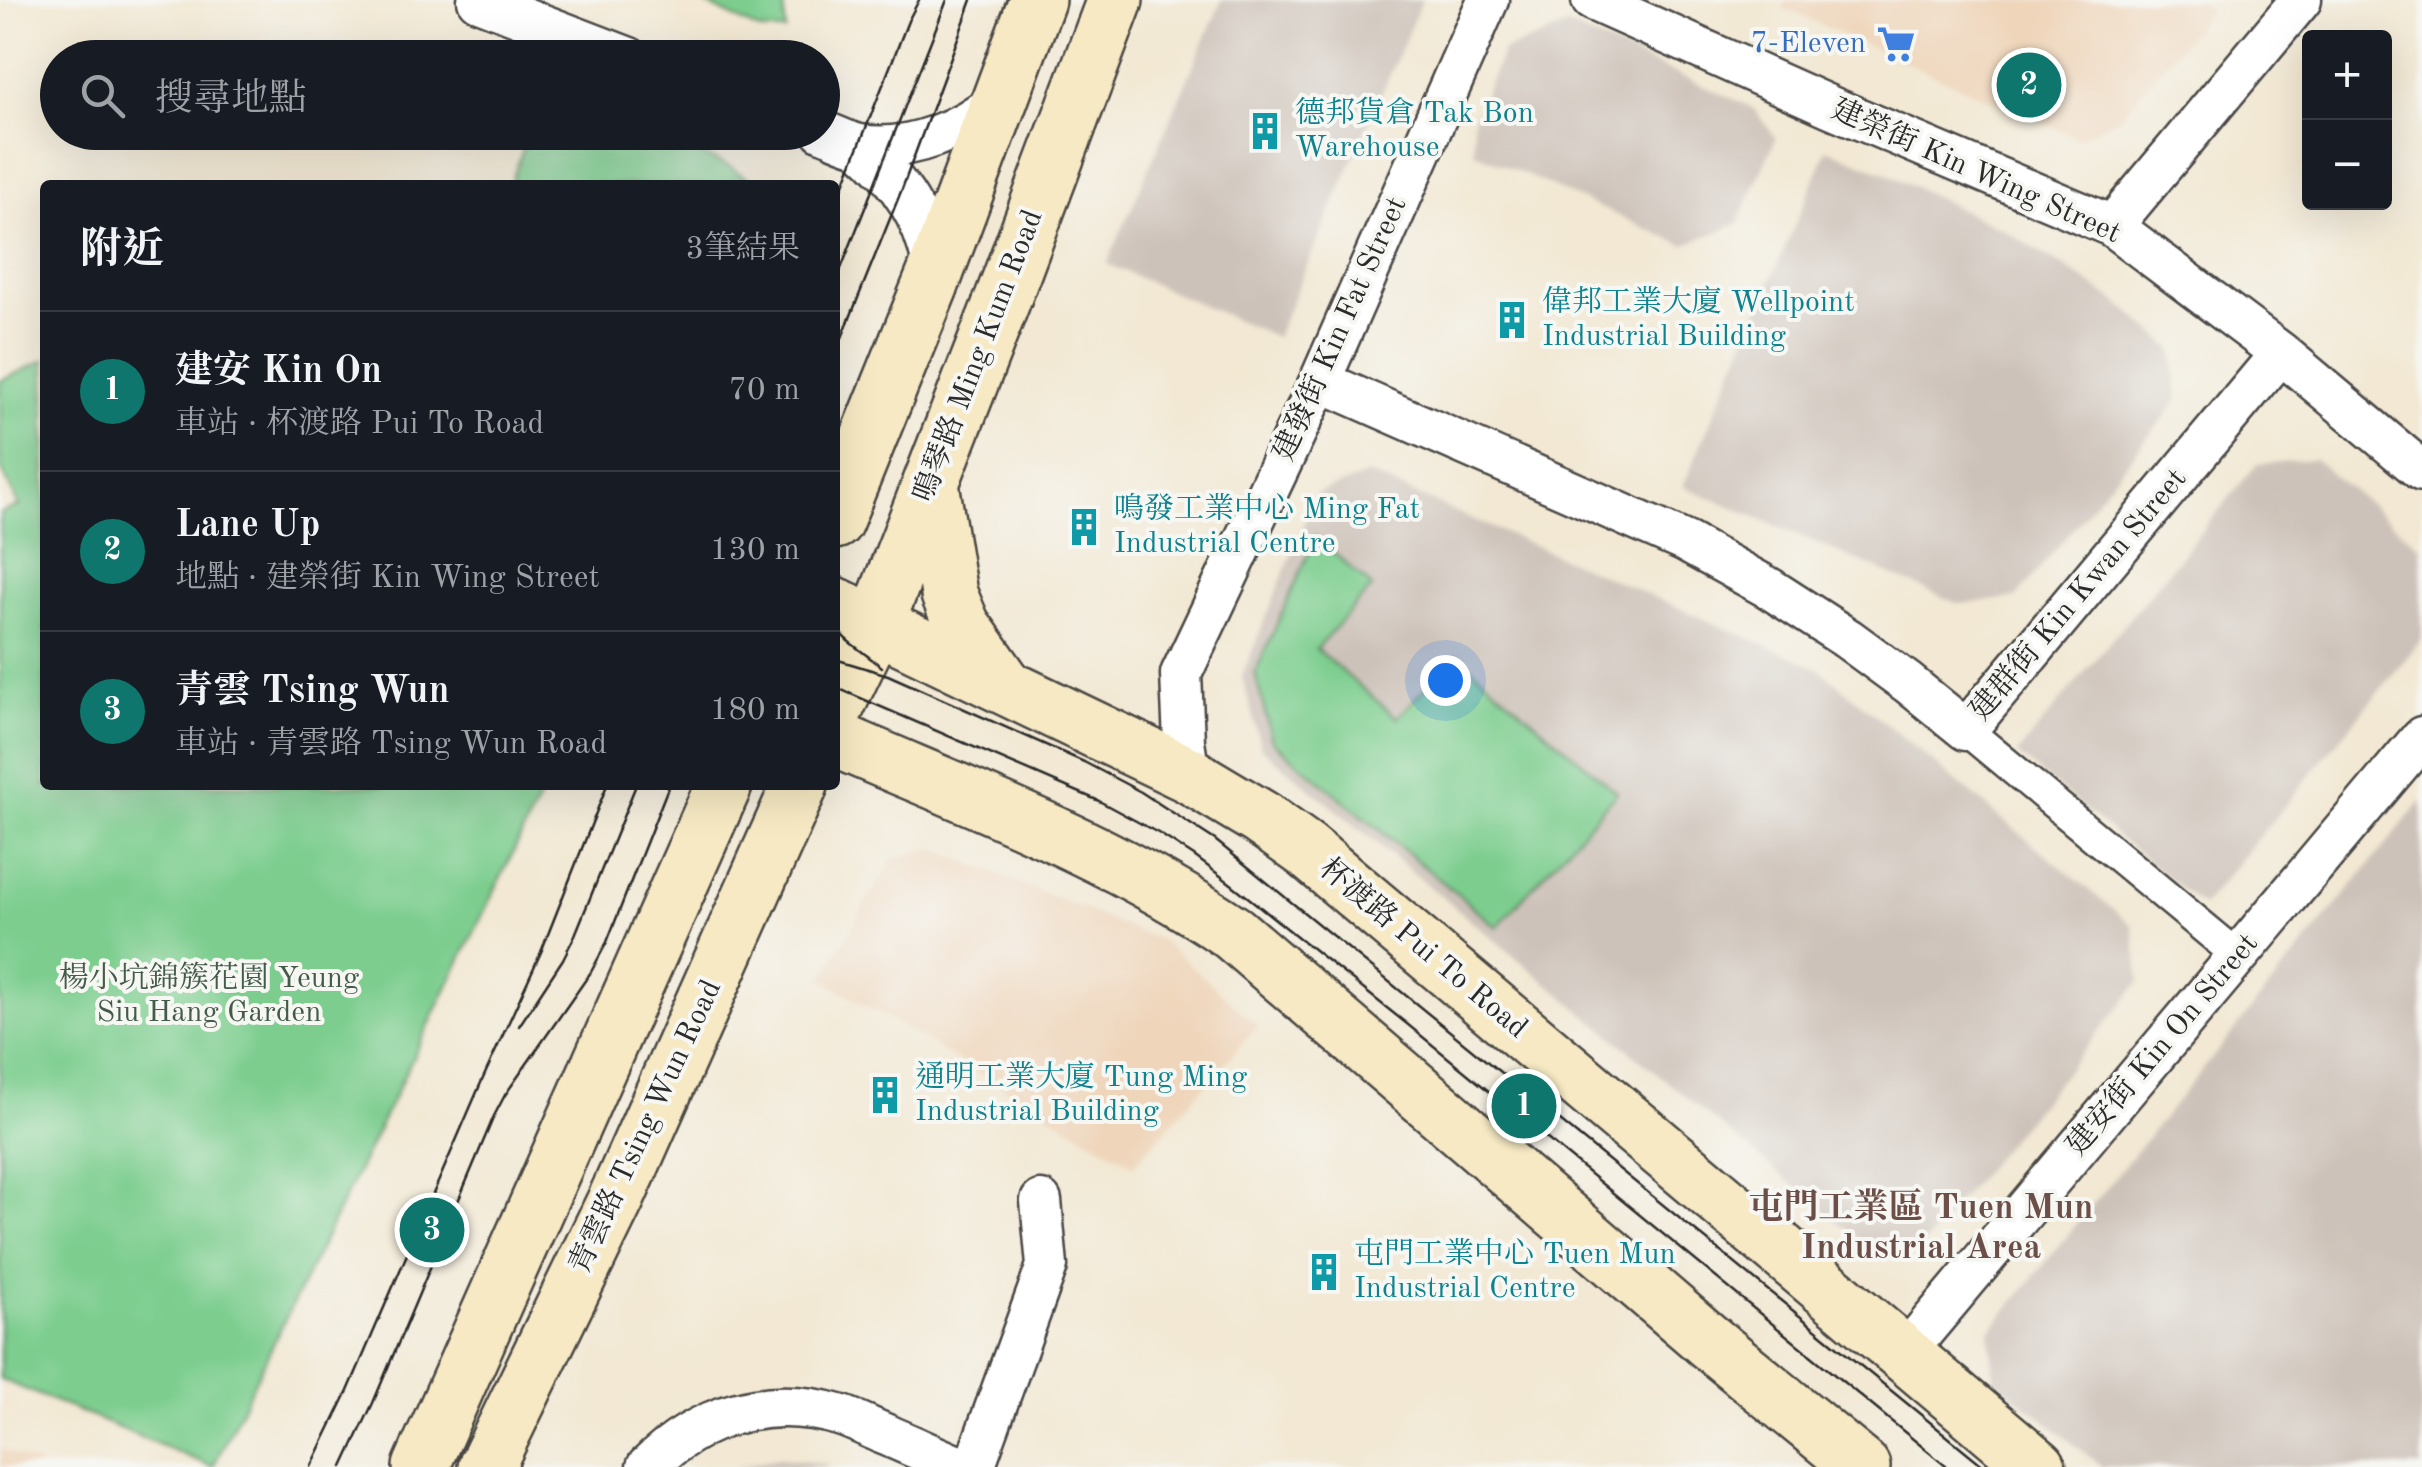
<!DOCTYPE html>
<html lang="zh-TW">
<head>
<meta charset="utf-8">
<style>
	body { margin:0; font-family:"Old Standard TT","Noto Serif TC",serif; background:#242831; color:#f1f3f6 }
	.controls { position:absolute; right:30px; top:30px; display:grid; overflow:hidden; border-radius:10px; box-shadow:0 10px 40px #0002 }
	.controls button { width:90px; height:90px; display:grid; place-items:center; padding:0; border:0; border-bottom:2px solid #363941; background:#171b24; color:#f1f3f6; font:50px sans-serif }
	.you { position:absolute; left:1445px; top:680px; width:35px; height:35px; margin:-25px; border:8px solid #fff; border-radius:50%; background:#1a73e8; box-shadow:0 0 0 15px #1a73e833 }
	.badge { display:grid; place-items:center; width:65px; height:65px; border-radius:50%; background:#0f766e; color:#fff; font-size:32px; font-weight:700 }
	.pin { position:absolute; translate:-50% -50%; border:5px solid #fff; box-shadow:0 2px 10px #0006 }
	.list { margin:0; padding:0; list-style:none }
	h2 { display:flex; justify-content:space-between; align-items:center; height:130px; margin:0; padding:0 40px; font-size:42px }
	h2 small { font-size:32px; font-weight:400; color:#9ea1a6 }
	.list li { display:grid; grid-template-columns:65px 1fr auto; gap:30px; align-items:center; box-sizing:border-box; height:160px; padding:0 40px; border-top:2px solid #363941 }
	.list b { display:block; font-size:38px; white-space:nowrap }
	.list p { margin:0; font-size:32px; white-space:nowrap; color:#9ea1a6 }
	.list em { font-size:32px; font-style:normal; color:#9ea1a6 }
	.icon { flex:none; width:55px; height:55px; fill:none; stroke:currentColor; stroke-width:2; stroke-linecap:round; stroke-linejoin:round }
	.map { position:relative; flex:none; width:2422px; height:1467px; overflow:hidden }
	.search { position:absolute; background:#171b24; box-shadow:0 10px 40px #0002; left:40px; top:40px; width:800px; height:110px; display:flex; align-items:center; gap:25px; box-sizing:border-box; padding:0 35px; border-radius:55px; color:#9ea1a6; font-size:38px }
	.panel { position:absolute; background:#171b24; box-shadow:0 10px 40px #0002; left:40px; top:180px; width:800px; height:610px; border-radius:10px }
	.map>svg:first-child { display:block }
</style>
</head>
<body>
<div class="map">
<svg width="2422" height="1467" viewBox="0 0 2422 1467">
	<rect width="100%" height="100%" fill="#f6f6f2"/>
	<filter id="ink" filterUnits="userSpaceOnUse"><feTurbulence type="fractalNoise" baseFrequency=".01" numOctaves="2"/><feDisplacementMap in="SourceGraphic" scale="20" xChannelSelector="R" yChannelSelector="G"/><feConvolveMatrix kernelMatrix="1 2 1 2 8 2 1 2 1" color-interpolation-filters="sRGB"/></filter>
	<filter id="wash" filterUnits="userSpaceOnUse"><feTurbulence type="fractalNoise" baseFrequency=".0048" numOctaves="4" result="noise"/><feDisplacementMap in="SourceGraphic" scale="40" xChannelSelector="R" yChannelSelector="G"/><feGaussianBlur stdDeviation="2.25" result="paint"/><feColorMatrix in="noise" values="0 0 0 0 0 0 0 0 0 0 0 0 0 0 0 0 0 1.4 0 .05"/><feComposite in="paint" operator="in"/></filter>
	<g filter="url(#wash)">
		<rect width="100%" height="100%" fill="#f2e8d3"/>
		<path fill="#efd6bb" d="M1786 0H2198L2210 10 2119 118 2078 138 1782 8Z
			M933 848 1164 942 1258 1026 1134 1165 821 979 892 859Z
			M0 1448 43 1467H0Z"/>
		<path fill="#cdc2b9" d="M1222 0H1422L1276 337 1107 264Z
			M1568 26 1753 108 1776 138 1738 224 1684 245 1474 152 1473 120 1503 51Z
			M1827 149 1886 173 2002 229 2062 265 2120 304 2173 349 2178 400 2016 598 1959 604 1683 486Z
			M2314 459 2422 548V639L2202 906 2017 754 2257 464Z
			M1368 474 1818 668 2133 926 2140 982 1920 1248 1871 1249 1261 748 1242 676 1316 494Z
			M2422 800V1467H2102L1995 1380 1989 1332Z
			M780 1458 825 1464 832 1467H733Z"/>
		<path fill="#7ccd8e" stroke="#547c5c" stroke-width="2.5" d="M698 0H783L786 31H761Z
			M529 132 652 133 729 166 758 185H510Z
			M45 360V785H546L213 1467 0 1379V513L19 506 0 466V381Z
			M1316 537 1372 587 1316 649 1397 718 1457 655 1617 792 1497 927 1272 741 1255 673Z"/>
	</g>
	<g filter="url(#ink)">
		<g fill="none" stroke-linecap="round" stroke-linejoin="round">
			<g stroke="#494744" stroke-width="35">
				<path id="pedestrian" d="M1966 730 2237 955"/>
			</g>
			<g stroke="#494744" stroke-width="45">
				<path id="minor" d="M478 0 629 58
					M1592 0 1831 107 2112 226 2281 353 2422 471
					M822 131C834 135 848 143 860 145 910 153 963 129 1001 98
					M859 145C901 182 925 218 935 274
					M2112 226 2301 0
					M1320 381 1686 542 1769 588 1848 639 1908 683 1966 730 2281 353
					M1189 775 1184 742 1181 674 1320 381 1488 0
					M1905 1353 2422 737
					M647 1467C699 1415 767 1394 839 1415 853 1419 868 1427 882 1433 908 1444 934 1456 960 1467
					M974 1467 1047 1266 1041 1201"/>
			</g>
			<g stroke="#494744" stroke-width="60">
				<path id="secondary" d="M931 484 949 594 962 625 1002 681
					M835 521 935 274 1037 0
					M835 605 1189 775 1261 818 1306 850 2038 1467
					M835 709 876 624 1002 301 1115 0
					M835 739C970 798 1111 850 1233 933L1707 1340 1862 1467
					M421 1467 724 785
					M486 1467 616 1199 800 785"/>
			</g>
			<use href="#pedestrian" stroke="#fff" stroke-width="30"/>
			<use href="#minor" stroke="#fff" stroke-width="40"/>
			<use href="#secondary" stroke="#f6e9c3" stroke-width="55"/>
			<path stroke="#2b2b2b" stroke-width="2.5" d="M835 207 908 21 919 0
				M835 284 947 0
				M835 355 902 189 972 0
				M835 628 848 641 882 667
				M835 659 888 675 1084 762 1141 792 1215 840 1985 1467
				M835 687 1099 801 1160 834 1194 856 1230 883 1407 1024 1947 1467
				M519 1026 563 959 575 935 636 785
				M311 1467 348 1391 480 1085 541 952 607 785
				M343 1467 373 1403 494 1116 505 1095 591 972 607 942 669 785"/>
		</g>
	</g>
	<defs>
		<g id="supermarket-bare" transform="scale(3)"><path d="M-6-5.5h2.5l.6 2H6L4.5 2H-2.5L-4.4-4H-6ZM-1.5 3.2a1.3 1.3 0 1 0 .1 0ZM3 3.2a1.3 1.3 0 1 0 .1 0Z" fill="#3f7fe0" stroke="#f6f6f2" stroke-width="2.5" paint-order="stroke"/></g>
		<g id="building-bare" transform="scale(3)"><path d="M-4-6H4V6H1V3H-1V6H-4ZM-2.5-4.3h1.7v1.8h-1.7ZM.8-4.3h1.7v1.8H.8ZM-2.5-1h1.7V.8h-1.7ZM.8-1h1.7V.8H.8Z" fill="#0f9aa8" stroke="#f6f6f2" stroke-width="2.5" paint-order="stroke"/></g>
	</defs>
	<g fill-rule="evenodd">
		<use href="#supermarket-bare" x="1896" y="44"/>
		<use href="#building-bare" x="1265" y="131"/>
		<use href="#building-bare" x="1512" y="320"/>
		<use href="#building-bare" x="1084" y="527"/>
		<use href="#building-bare" x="885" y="1095"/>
		<use href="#building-bare" x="1324" y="1272"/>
	</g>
	<g text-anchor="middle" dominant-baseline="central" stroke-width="8" stroke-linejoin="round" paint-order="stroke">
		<g font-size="30" fill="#366cbe" stroke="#f6f6f2" text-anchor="end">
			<text x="1866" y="44">7-Eleven</text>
		</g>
		<g font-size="30" fill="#0d838f" stroke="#f6f6f2" text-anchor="start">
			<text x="1295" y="114">德邦貨倉 Tak Bon<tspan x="1295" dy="34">Warehouse</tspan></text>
			<text x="1542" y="303">偉邦工業大廈 Wellpoint<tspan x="1542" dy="34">Industrial Building</tspan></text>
			<text x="1114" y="510">鳴發工業中心 Ming Fat<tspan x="1114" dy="34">Industrial Centre</tspan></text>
			<text x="915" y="1078">通明工業大廈 Tung Ming<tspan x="915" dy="34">Industrial Building</tspan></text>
			<text x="1354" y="1255">屯門工業中心 Tuen Mun<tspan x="1354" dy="34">Industrial Centre</tspan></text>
		</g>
		<g font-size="30" fill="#2b2b2b" stroke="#f6f6f2">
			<text transform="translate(1976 172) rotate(24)">建榮街 Kin Wing Street</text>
			<text transform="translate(1341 329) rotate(-66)">建發街 Kin Fat Street</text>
			<text transform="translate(979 356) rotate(-69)">鳴琴路 Ming Kum Road</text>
			<text transform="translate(2079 595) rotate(-50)">建群街 Kin Kwan Street</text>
			<text transform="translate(1423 949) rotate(40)">杯渡路 Pui To Road</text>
			<text transform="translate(2163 1045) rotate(-50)">建安街 Kin On Street</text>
			<text transform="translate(646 1127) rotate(-65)">青雲路 Tsing Wun Road</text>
		</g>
		<g font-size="30" fill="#435c49" stroke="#f6f6f2">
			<text x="209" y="979">楊小坑錦簇花園 Yeung<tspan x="209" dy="34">Siu Hang Garden</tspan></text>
		</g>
		<g font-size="35" font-weight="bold" fill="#6c4f49" stroke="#f6f6f2">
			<text x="1921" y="1208">屯門工業區 Tuen Mun<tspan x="1921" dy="40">Industrial Area</tspan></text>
		</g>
	</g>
</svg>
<div class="controls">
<button>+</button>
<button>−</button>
</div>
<div class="you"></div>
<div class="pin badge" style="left:1524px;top:1106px">1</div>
<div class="pin badge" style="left:2029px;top:85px">2</div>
<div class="pin badge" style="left:432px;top:1230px">3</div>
<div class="search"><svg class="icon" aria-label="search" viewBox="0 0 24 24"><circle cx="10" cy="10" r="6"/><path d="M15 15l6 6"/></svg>搜尋地點</div>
<section class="panel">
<h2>附近<small>3筆結果</small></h2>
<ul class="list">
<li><span class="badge">1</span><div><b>建安 Kin On</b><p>車站 · 杯渡路 Pui To Road</p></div><em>70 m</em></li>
<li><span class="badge">2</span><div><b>Lane Up</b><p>地點 · 建榮街 Kin Wing Street</p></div><em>130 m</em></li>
<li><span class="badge">3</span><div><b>青雲 Tsing Wun</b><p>車站 · 青雲路 Tsing Wun Road</p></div><em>180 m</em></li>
</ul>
</section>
</div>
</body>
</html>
